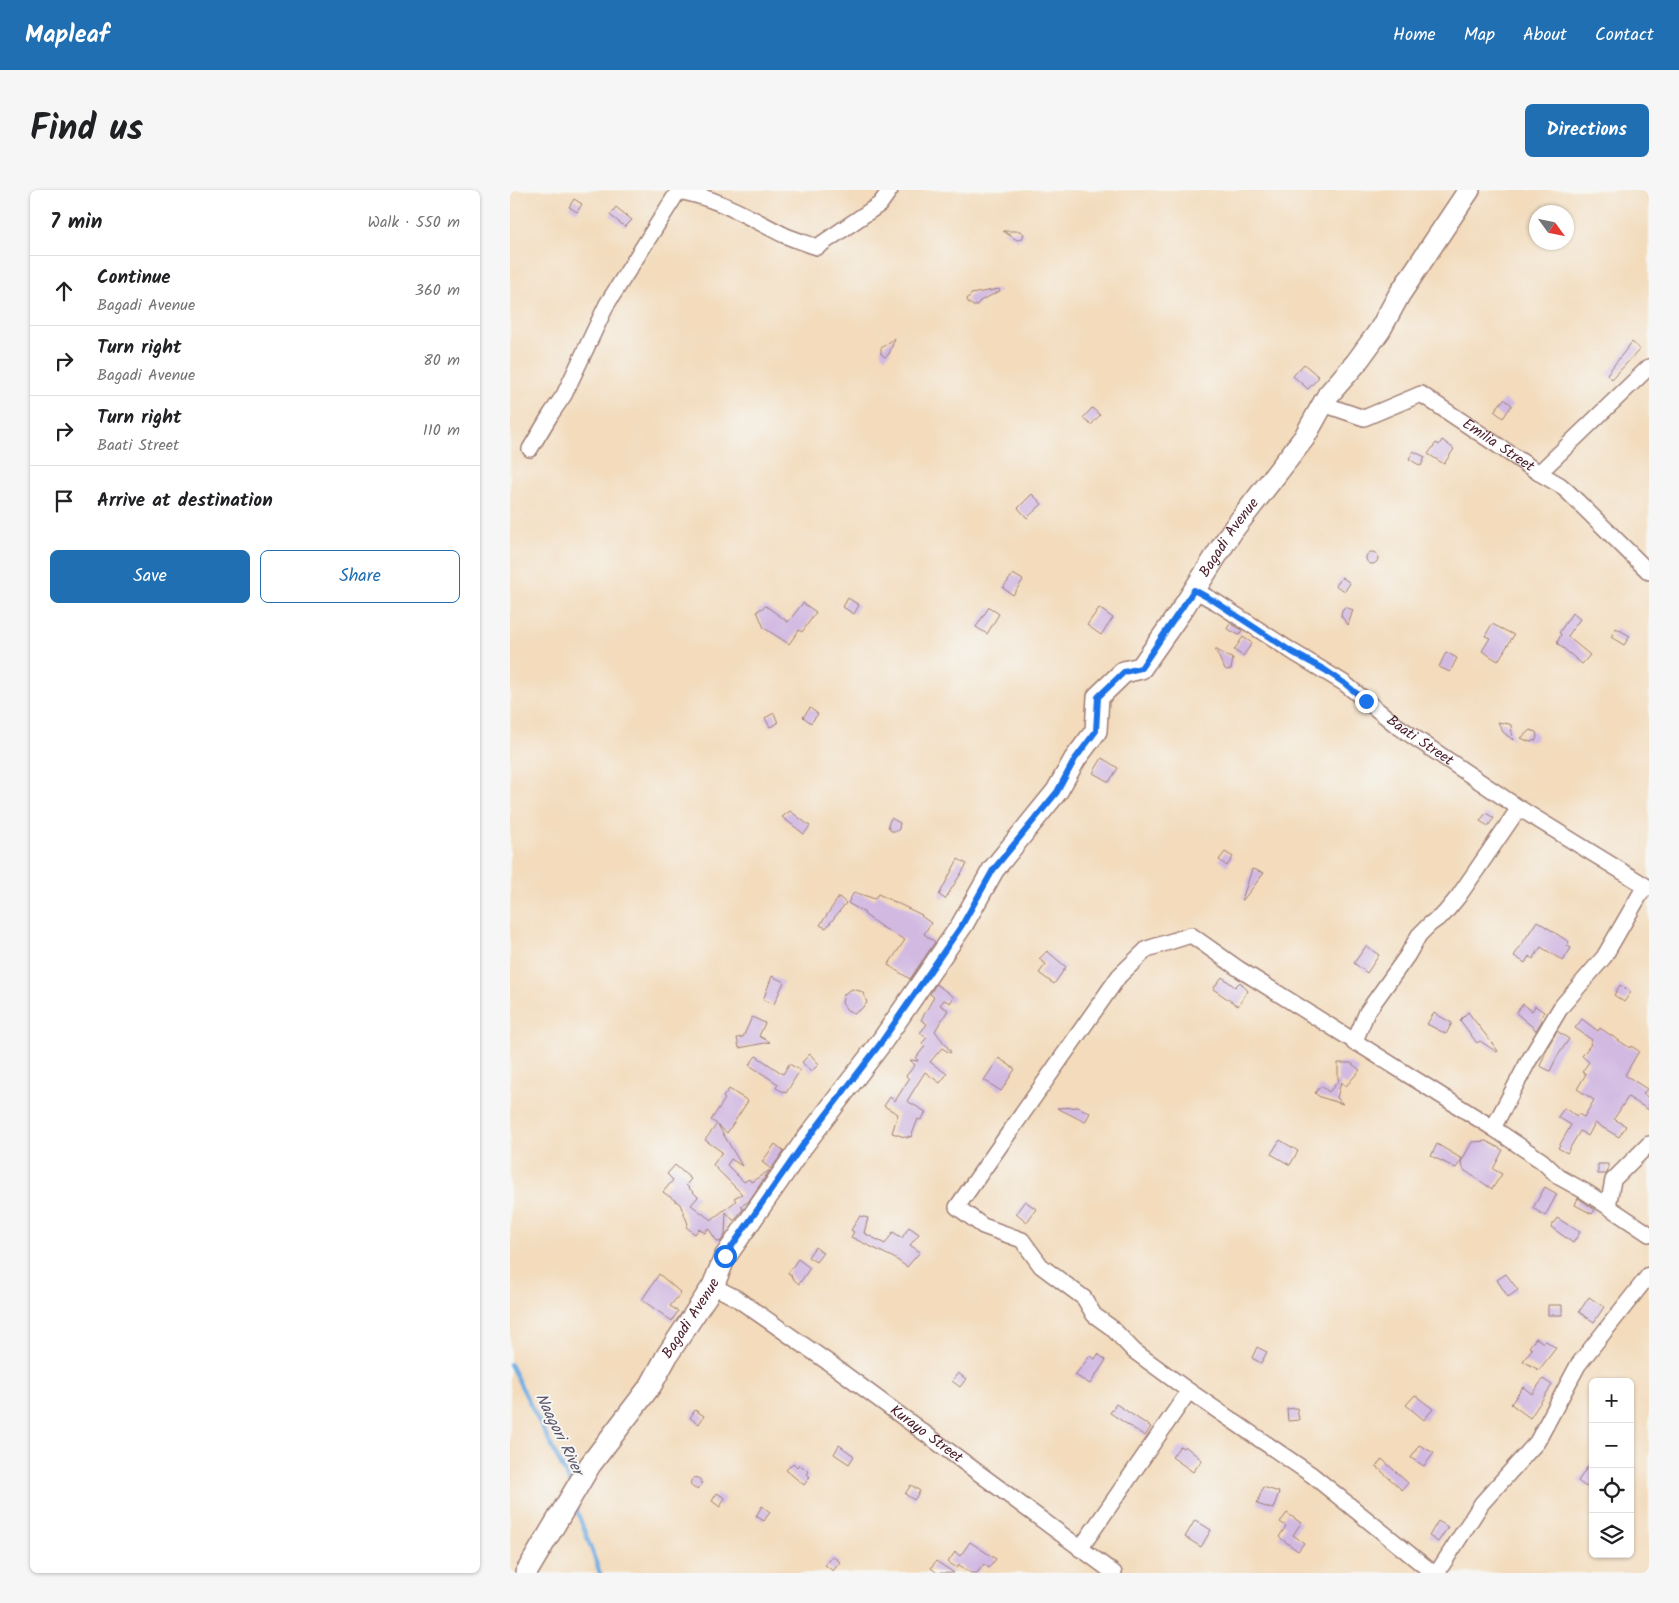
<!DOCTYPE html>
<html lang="en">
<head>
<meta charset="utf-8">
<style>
	body { margin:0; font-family:Kalam,sans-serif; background:#f6f6f6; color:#202124 }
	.controls { position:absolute; right:15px; bottom:15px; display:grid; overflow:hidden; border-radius:8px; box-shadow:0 1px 4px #0004 }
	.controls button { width:45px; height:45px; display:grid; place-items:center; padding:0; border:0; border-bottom:1px solid #e0e0e0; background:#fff; color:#202124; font:25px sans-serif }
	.compass { position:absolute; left:1019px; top:15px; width:45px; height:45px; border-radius:50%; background:#fff; box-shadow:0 1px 4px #0004; rotate:123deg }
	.stop { position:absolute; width:15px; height:15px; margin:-11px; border:4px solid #1a73e8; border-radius:50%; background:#fff }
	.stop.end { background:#1a73e8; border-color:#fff; box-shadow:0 1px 5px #0008 }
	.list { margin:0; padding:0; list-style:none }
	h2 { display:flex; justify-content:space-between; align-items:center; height:65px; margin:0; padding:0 20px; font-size:21px }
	h2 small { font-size:16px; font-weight:400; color:#757577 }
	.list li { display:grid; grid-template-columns:32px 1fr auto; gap:15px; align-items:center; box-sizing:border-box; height:70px; padding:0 20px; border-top:1px solid #e0e0e0 }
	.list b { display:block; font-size:19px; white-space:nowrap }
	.list p { margin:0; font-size:16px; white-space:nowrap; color:#757577 }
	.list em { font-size:16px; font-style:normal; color:#757577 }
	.actions { display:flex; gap:10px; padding:15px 20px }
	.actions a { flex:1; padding:11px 0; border:1px solid #1f6fb2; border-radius:8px; text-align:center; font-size:18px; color:#1f6fb2 }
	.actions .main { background:#1f6fb2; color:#fff }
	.icon { flex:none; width:28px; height:28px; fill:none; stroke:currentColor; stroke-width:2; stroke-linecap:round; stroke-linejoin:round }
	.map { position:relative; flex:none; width:1139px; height:1383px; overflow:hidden; border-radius:8px }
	header { display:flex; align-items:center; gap:30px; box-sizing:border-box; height:70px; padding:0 25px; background:#1f6fb2; color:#fff }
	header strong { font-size:24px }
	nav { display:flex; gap:28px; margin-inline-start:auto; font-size:18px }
	.intro { display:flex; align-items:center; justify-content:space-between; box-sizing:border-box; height:120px; padding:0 30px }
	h1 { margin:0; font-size:35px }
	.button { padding:12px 22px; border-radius:8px; background:#1f6fb2; color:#fff; font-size:18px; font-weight:700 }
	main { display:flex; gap:30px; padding:0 30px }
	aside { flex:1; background:#fff; border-radius:8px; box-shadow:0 1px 4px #0004 }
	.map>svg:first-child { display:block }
</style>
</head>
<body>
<header>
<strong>Mapleaf</strong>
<nav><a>Home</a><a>Map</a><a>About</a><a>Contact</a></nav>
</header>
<div class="intro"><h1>Find us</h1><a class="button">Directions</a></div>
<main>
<aside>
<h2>7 min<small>Walk · 550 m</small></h2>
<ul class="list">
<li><svg class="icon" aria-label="ahead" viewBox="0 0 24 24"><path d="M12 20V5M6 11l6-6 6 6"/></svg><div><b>Continue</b><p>Bagadi Avenue</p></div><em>360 m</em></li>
<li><svg class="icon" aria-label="right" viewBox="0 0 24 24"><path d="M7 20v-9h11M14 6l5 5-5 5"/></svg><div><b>Turn right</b><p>Bagadi Avenue</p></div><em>80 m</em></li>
<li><svg class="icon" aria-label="right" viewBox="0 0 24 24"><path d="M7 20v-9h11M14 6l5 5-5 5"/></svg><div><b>Turn right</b><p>Baati Street</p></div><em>110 m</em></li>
<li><svg class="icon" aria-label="arrive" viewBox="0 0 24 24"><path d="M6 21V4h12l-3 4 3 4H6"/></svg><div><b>Arrive at destination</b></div></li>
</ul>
<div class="actions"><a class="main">Save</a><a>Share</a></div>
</aside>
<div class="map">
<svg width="1139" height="1383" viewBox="0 0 1139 1383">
	<rect width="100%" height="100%" fill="#f6f6f2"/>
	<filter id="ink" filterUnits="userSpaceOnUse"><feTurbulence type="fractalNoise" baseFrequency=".02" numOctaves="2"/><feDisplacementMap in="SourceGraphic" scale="10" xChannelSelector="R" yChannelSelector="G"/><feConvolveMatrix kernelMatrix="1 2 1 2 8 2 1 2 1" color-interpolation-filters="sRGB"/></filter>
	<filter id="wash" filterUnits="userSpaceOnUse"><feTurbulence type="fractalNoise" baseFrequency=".0096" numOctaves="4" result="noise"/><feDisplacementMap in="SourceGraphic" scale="20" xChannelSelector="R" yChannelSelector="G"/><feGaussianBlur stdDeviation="1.12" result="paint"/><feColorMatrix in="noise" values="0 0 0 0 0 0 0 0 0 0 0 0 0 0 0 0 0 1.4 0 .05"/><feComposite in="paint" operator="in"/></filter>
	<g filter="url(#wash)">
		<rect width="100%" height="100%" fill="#f3dbbc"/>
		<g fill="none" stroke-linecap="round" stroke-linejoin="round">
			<path stroke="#71ade3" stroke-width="4" d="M0 1174 60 1293
				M65 1315 90 1383"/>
		</g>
		<g id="blocks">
			<path fill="#d2b9e2" d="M64 9 72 14 67 22 59 17Z
				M106 17 122 30 115 37 100 25Z
				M493 41H510L514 44 512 49 507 50Z
				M489 99 490 101 470 111 466 116H463L458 112 457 109 461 104Z
				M385 148 379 164 375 167 371 164V158Z
				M1122 152 1130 159 1102 189 1097 184Z
				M794 174 809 187 798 199 783 186Z
				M994 209 1002 215 993 228 984 221Z
				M582 218 590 225 581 235 573 228Z
				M932 250 944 259 934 274 918 264 926 253 929 255Z
				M903 261 915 267 911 276 899 269Z
				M522 304 532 314 517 328 508 318Z
				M856 368a6 6 0 1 1 12 0a6 6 0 1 1-12 0Z
				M503 384 513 390 503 405 493 398Z
				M832 387 840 393 835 401 826 396Z
				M338 408 349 415 344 424 333 417Z
				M293 413 306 422 292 442 289 440 279 454 254 438 247 421 256 416 278 432Z
				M479 417 489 424 477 444 466 437Z
				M835 417 843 420 838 435 831 426 832 420Z
				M589 418 603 428 591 445 577 435Z
				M1062 423 1070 429 1058 446H1057L1080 465 1072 474 1047 453 1051 444 1049 443Z
				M720 433 732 440 729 445 717 439Z
				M982 434 1004 445 988 471 972 461 980 448 975 446Z
				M1106 438 1120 446 1114 455 1101 447Z
				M733 447 742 453 733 466 724 460Z
				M705 459 723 469 721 479 716 480 714 478Z
				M936 462 947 468 940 482 929 477Z
				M300 518 308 524 301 533 293 527Z
				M264 523 268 533 260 537 255 528Z
				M988 532 999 534 1001 535 1003 550 993 542Z
				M1020 540 1026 542 1027 546 1026 550 1020 552 1011 548Z
				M592 568 608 578 599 592 583 583Z
				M280 621 300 636 294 644 272 627Z
				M976 623 984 628 978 636 970 631Z
				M381 628 390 633 389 639 387 641H381L379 638 378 635Z
				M715 662 723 667 717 676 709 670Z
				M448 669 457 674 435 709 429 705Z
				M742 679 754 683 733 710H732Z
				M344 702 365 709 368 704 412 725 411 726 421 733 414 744 425 752 400 789 378 775 395 750 370 736 354 724 355 723 338 713Z
				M329 707 336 713 316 738 310 735Z
				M1027 731 1059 752 1057 755 1061 758 1053 771 1031 757 1023 769 1019 766 1015 773 1004 766Z
				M856 756 869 765 857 783 844 773Z
				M537 761 556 777 544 794 529 783 536 774 529 769Z
				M262 786 274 792 264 814 253 810Z
				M712 787 725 797 730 792 738 801 728 816 703 799Z
				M426 794 444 807 440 813 434 810 430 815 438 820 425 841 441 862 440 863 432 858 420 872 437 884 430 893 415 882 397 911 416 922 411 930 408 929 401 947 398 946V948L382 943 388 924 374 916 380 907 385 911 399 889 396 886 405 875 400 870 408 871 406 868 415 856 412 853 417 848 410 843 417 834 411 830 424 807 420 804Z
				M1110 795 1121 802 1114 812 1104 805Z
				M342 799 350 801 354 804 357 813 350 820 344 823 337 820 332 813 334 804Z
				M1013 814 1022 821 1025 816 1034 822 1030 829 1032 830 1026 841 1025 839 1006 823Z
				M958 822 988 861 987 862 970 851 967 853 950 830Z
				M924 823 942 833 936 844 917 834Z
				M242 827 255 833 249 846 260 852 229 858 227 848 233 847Z
				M1072 829 1088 841 1090 838 1120 858 1121 856 1129 861 1115 885 1137 899 1133 904 1139 908V920L1118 907 1104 929 1116 936 1109 947 1085 933 1078 946 1070 941 1057 963 1048 958 1061 935 1048 927 1054 918 1067 926 1068 924 1074 927 1084 910 1067 899 1076 884 1072 882 1079 872 1072 866 1081 854H1080L1082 850 1065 838Z
				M1047 841 1059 849 1047 867 1040 881 1030 876 1038 856Z
				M300 864 309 874 301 882 292 872Z
				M246 866 273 884 279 874 290 880 276 903 266 898 268 894 239 875Z
				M489 868 505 879 491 901 474 890Z
				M828 873H841L850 880 836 896 831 892 827 908 833 914 810 907 805 903 811 896 819 902 829 890 828 889Z
				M219 899 238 911 217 943 208 935 232 976 221 969 217 975 234 992 239 989 241 992 260 980 238 1012 231 1016 233 1019 224 1031 216 1022 215 1045 210 1052 207 1051 198 1038 195 1043 189 1039 185 1044 176 1037 178 1034 170 1014 153 1002 163 990 157 984 165 975 181 989 176 995 188 1007 181 1015 201 1030 226 1011 224 1008 232 1004 203 975 212 962 195 950 207 934 201 930 215 909 213 907Z
				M568 917 580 923 575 932 547 918Z
				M770 950 788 961 780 975 761 964Z
				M976 951 993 960 983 979 992 984 982 999 954 980 951 972 962 952Z
				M265 954 274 961 261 979 252 972Z
				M927 954 952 969 946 978 921 966Z
				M1088 974H1098V981L1096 984H1088Z
				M1035 997 1047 1004 1035 1026 1023 1018Z
				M1068 1008 1085 1020 1082 1024 1065 1015Z
				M515 1011 526 1019 517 1032 506 1023Z
				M350 1026 358 1028 354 1043 375 1054 383 1042 392 1048 399 1037 409 1044 400 1055 410 1062 397 1077 384 1068 341 1047 344 1042 341 1040Z
				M1047 1028 1070 1042 1063 1053 1041 1037Z
				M305 1057 313 1063 306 1072 298 1067Z
				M288 1069 300 1078 289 1094 281 1087 282 1086 278 1083Z
				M149 1084 171 1103 160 1116 168 1121 162 1131 132 1110Z
				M996 1084 1008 1100 998 1107 987 1090Z
				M1079 1107 1094 1117 1084 1132 1069 1122Z
				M1038 1115H1052V1125H1038Z
				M1026 1148 1034 1153 1036 1151 1046 1158 1029 1180 1013 1171 1022 1159 1019 1157Z
				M747 1157 757 1162 751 1173 742 1168Z
				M588 1164 596 1170 580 1194 565 1185 580 1166 585 1169Z
				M448 1183 456 1189 450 1197 442 1191Z
				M1033 1189 1042 1195 1020 1228 1001 1214 1013 1197 1022 1204Z
				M905 1205 923 1219 914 1230 896 1215Z
				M606 1214 641 1237 635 1246 600 1223Z
				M787 1218 789 1230 778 1231 777 1219Z
				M185 1220 194 1226 189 1234 180 1228Z
				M329 1255 344 1266 339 1274 324 1264Z
				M909 1255 924 1263 914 1276 901 1268Z
				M670 1256 673 1258 675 1256 692 1270 683 1282 662 1267Z
				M872 1269 898 1293 892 1300 866 1276Z
				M1083 1269V1297L1078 1295 1076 1297 1068 1291Z
				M283 1273 287 1277 289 1274 299 1282 297 1284 300 1287 294 1295 276 1280Z
				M180.5 1293a5.5 5.5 0 1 1 11 0a5.5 5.5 0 1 1-11 0Z
				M401 1295 410 1301 404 1310 395 1304Z
				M753 1297 769 1302 763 1319 747 1314Z
				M207 1303 215 1308 210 1317 202 1311Z
				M252 1316 260 1322 254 1331 246 1326Z
				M777 1323 791 1333 783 1345 794 1353 788 1361 769 1347 776 1336 770 1332Z
				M685 1330 701 1340 691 1357 675 1347Z
				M928 1331 938 1337 928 1352 919 1346Z
				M460 1352 486 1369 479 1378 474 1374 467 1383H461L449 1375 447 1378 438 1372 445 1362 450 1366Z
				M322 1366 330 1372 323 1381 315 1375Z
				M426 1371 444 1383H427L421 1378Z"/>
		</g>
	</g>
	<g filter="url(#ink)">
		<use href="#blocks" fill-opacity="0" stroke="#9e7d74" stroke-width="1"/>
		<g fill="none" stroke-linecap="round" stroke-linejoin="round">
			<g stroke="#9e7d74" stroke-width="18">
				<g id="street">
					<path d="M168 1C206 7 240 28 274 45 285 50 296 53 307 57L370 14 380 0"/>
					<path id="s1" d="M813 214 854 228 911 204 1029 283 1050 295 1059 303 1139 382"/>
					<path d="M20 259 41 224 54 205 97 114 169 0"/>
					<path d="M1029 283 1139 177"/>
					<path id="s2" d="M684 400 706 412 783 462 834 493 886 535 1009 618 1139 698"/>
					<path d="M844 853 857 822 897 766 909 745 920 734 934 724 948 707 1009 618"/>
					<path d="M983 938 1018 872 1051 817 1094 767 1135 696"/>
					<path d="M1098 1016 1103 990 1139 954"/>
					<path id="s3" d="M203 1096 226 1108 325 1177 604 1383"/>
					<path d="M679 1201 624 1161 602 1138 584 1125 574 1108 531 1076 512 1050 473 1036 447 1017 609 786 637 759 681 745 729 779 983 938 1032 971 1049 987 1076 1002 1139 1044"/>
					<path d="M570 1359 679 1201 802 1285 923 1383"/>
					<path d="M927 1383 972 1313 1027 1252 1068 1175 1139 1085"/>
				</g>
			</g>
			<g stroke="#9e7d74" stroke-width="24">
				<g id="secondary">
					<path id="s4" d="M16 1383 80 1275 141 1195 158 1164 203 1096 215 1067 292 956 370 854 452 735 483 680 547 601 565 569 586 541 588 507 614 482 631 478 673 418 722 341 794 248 818 205 846 173 870 140 889 105 959 0"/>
				</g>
			</g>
			<use href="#street" stroke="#fff" stroke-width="15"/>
			<use href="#secondary" stroke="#fff" stroke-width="21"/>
		</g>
	</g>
	<g fill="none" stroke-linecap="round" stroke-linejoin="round" filter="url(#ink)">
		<path stroke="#1a73e8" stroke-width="6" d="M215 1066 292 956 370 854 452 735 483 680 547 602 565 569 586 541 588 507 614 482 631 478 684 400 706 412 782 462 815 480 834 493 856 511"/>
	</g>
	<g text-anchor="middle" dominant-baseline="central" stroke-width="4" stroke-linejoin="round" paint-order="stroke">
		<g font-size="15" fill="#4a1f2b" stroke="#f6f6f2">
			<text stroke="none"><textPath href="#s1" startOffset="198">Emilia Street</textPath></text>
			<text stroke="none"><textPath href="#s4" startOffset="1264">Bagadi Avenue</textPath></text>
			<text stroke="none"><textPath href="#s2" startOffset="272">Baati Street</textPath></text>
			<text stroke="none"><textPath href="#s4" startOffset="304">Bagadi Avenue</textPath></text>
			<text stroke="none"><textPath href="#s3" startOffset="260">Kurayo Street</textPath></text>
		</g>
		<g font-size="16" font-style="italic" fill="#58516b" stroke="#f6f6f2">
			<text transform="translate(49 1244) rotate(64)">Naagori River</text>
		</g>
	</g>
</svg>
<div class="controls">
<button>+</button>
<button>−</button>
<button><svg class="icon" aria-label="locate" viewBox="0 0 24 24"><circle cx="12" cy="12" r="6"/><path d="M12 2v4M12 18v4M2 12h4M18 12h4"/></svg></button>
<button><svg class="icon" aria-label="layers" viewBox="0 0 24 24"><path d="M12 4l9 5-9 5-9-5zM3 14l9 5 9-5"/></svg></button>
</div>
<svg class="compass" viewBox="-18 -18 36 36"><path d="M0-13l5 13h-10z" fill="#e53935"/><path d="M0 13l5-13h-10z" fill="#757577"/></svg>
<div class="stop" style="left:215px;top:1066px"></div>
<div class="stop end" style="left:856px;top:511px"></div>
</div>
</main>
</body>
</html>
